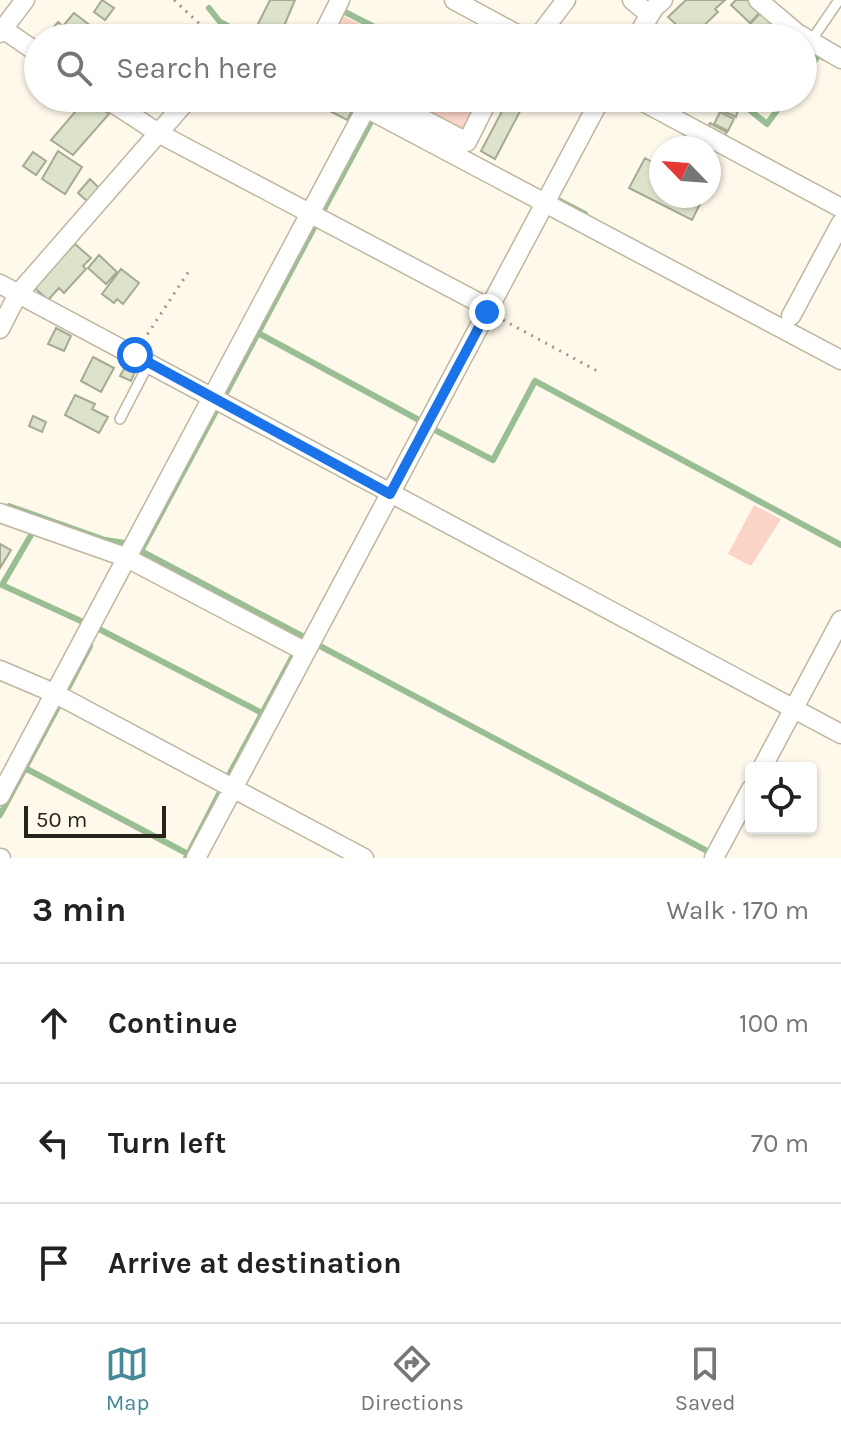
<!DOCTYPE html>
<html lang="en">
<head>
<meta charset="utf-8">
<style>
	body { margin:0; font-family:Karla,sans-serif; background:#f6f6f6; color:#222 }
	.controls { position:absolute; right:24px; bottom:24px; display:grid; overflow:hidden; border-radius:8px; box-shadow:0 2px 6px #0004 }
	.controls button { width:72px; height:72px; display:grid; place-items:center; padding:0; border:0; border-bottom:2px solid #e0e0e0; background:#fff; color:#222; font:40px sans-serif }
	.compass { position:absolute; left:649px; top:136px; width:72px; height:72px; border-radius:50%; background:#fff; box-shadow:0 2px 6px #0004; rotate:295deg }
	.scale { position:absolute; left:24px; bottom:20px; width:142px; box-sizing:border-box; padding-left:8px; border:4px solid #26231b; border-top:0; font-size:22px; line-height:28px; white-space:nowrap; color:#26231b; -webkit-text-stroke:6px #fef9eb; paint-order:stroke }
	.stop { position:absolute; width:24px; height:24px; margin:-18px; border:6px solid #1a73e8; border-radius:50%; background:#fff }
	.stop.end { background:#1a73e8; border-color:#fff; box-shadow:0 2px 8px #0008 }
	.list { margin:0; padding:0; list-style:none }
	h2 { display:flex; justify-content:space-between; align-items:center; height:104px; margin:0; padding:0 32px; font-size:34px }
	h2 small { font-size:26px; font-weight:400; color:#767676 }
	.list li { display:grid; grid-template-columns:52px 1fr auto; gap:24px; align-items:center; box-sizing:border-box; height:120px; padding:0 32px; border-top:2px solid #e0e0e0 }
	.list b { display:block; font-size:30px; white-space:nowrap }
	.list em { font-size:26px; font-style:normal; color:#767676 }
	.icon { flex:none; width:44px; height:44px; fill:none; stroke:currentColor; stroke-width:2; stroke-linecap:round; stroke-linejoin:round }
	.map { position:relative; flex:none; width:841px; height:858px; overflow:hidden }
	.search { position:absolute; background:#fff; box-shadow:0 2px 6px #0004; left:24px; right:24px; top:24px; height:88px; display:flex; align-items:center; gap:20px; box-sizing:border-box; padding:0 28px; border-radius:44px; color:#767676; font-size:30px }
	.sheet { height:464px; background:#fff }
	nav { display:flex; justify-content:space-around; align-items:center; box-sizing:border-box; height:112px; border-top:2px solid #e0e0e0; background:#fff; font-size:22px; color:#767676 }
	nav a { display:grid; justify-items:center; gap:4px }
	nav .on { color:#468999 }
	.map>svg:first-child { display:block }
</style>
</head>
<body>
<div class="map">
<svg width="841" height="858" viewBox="0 0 841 858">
	<rect width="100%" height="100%" fill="#fef9eb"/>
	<path fill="#fad4c6" d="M340 14 376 33 374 38H328Z
		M440 98H484L466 133 429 118Z
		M754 505 781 519 751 566 728 554Z"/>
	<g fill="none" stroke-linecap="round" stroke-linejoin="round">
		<path stroke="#9abe94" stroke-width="6" d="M209 8 220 22 251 38
			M345 12 396 38
			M650 30 659 38
			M803 76 819 55 824 58
			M735 98 767 124 786 98
			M556 199 585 214
			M322 213 373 118
			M258 333 419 420
			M224 397 316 224
			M216 411 141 551 306 638
			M433 429 493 460 535 381 841 545
			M9 506 105 540 125 543
			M31 535 2 585 83 622
			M99 629 262 713
			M318 645 709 852
			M67 690 90 646
			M25 768 188 854
			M229 775 294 654
			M0 815 59 705
			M186 858 220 792"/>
	</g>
	<path fill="#dde2ca" stroke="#a5aa93" stroke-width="2" d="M102 0 114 8 105 20 94 12Z
		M270 0H295L284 26 279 27 273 38H265L254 32Z
		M686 0H725L715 9 718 12 691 38 668 17Z
		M736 0H750L761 11 750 23 731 5Z
		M762 11 774 23 763 35 750 24Z
		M74 13 96 30 89 38H52L55 35 50 32 58 22 63 26Z
		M279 27 284 33 294 38H273Z
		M87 98 109 114 73 155 51 140Z
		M509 98H527L495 159 481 151Z
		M333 99 353 109 347 120 328 110Z
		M729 101 739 106 736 117 721 110Z
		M720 112 734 119 728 131 714 124Z
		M710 123 727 132 724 137 707 128Z
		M58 151 82 167 65 194 42 179Z
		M33 152 46 161 36 175 23 166Z
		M645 158 661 167V196H704L692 220 629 188Z
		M90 179 100 189 88 202 78 193Z
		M75 244 91 258 83 266 86 269 64 293 59 288 48 300 35 288 46 276 44 274Z
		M99 255 117 272 106 284 88 268Z
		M121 269 139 283 123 304 117 299 114 303 102 294Z
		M56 328 71 336 64 351 48 344Z
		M93 357 114 368 101 392 81 381Z
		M125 367 135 372 131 381 120 376Z
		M75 395 95 404 92 409 108 417 99 433 65 415Z
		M33 416 46 422 42 432 29 426Z
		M0 544 11 550 0 568Z"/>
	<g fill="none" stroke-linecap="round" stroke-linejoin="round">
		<g stroke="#beb6a0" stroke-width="12">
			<path id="lane" d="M811 41 839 0
				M120 419 149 363"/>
		</g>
		<g stroke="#beb6a0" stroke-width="21">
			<path id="street" d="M454 0 524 38
				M632 0 650 15
				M758 0 797 33 841 59
				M0 27 38 53
				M0 33 25 0
				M228 38H235
				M321 38 340 0
				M537 38 566 0
				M636 38 654 8 663 0
				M105 98 160 134 489 308
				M347 98 841 360
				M383 98 467 142 489 98
				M636 98 841 208
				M0 284 841 734
				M791 316 841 223
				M0 329 18 294 189 98
				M0 513 125 557 306 652
				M0 670 54 693 364 858
				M762 768 841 620
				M0 796 366 108
				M0 858H1
				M196 858 601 98
				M714 858 751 789"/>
		</g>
		<path stroke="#9b978c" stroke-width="3" stroke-dasharray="2 6" stroke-linecap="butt" d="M174 0 204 28
			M503 320 601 373
			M143 341 191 268"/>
		<use href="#lane" stroke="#fff" stroke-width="9"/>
		<use href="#street" stroke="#fff" stroke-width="18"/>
	</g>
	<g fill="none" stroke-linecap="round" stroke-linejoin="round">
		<path stroke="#1a73e8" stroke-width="10" d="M135 355 390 494 487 312"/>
	</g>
</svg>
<div class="controls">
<button><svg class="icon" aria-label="locate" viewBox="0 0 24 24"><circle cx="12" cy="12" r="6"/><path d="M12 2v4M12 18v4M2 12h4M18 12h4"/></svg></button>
</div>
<svg class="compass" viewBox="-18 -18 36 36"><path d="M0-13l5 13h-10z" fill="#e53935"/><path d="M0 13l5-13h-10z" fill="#767676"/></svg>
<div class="scale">50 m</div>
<div class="stop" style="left:135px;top:355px"></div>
<div class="stop end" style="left:487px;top:312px"></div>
<div class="search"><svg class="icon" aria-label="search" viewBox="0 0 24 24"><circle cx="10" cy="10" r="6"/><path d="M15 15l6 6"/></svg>Search here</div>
</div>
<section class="sheet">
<h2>3 min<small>Walk · 170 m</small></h2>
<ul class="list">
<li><svg class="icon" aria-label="ahead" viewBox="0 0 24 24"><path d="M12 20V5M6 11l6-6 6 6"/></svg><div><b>Continue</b></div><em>100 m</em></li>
<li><svg class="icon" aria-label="left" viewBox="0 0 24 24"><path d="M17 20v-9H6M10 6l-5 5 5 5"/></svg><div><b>Turn left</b></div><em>70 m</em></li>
<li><svg class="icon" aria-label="arrive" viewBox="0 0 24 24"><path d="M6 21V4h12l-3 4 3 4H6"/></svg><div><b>Arrive at destination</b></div></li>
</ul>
</section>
<nav>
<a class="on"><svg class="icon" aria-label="map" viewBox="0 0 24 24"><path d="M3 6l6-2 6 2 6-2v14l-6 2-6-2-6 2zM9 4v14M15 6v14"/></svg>Map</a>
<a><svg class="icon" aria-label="directions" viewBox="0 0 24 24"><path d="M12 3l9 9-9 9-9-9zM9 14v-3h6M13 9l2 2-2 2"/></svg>Directions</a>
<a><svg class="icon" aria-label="saved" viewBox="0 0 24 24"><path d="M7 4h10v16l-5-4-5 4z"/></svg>Saved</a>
</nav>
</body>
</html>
